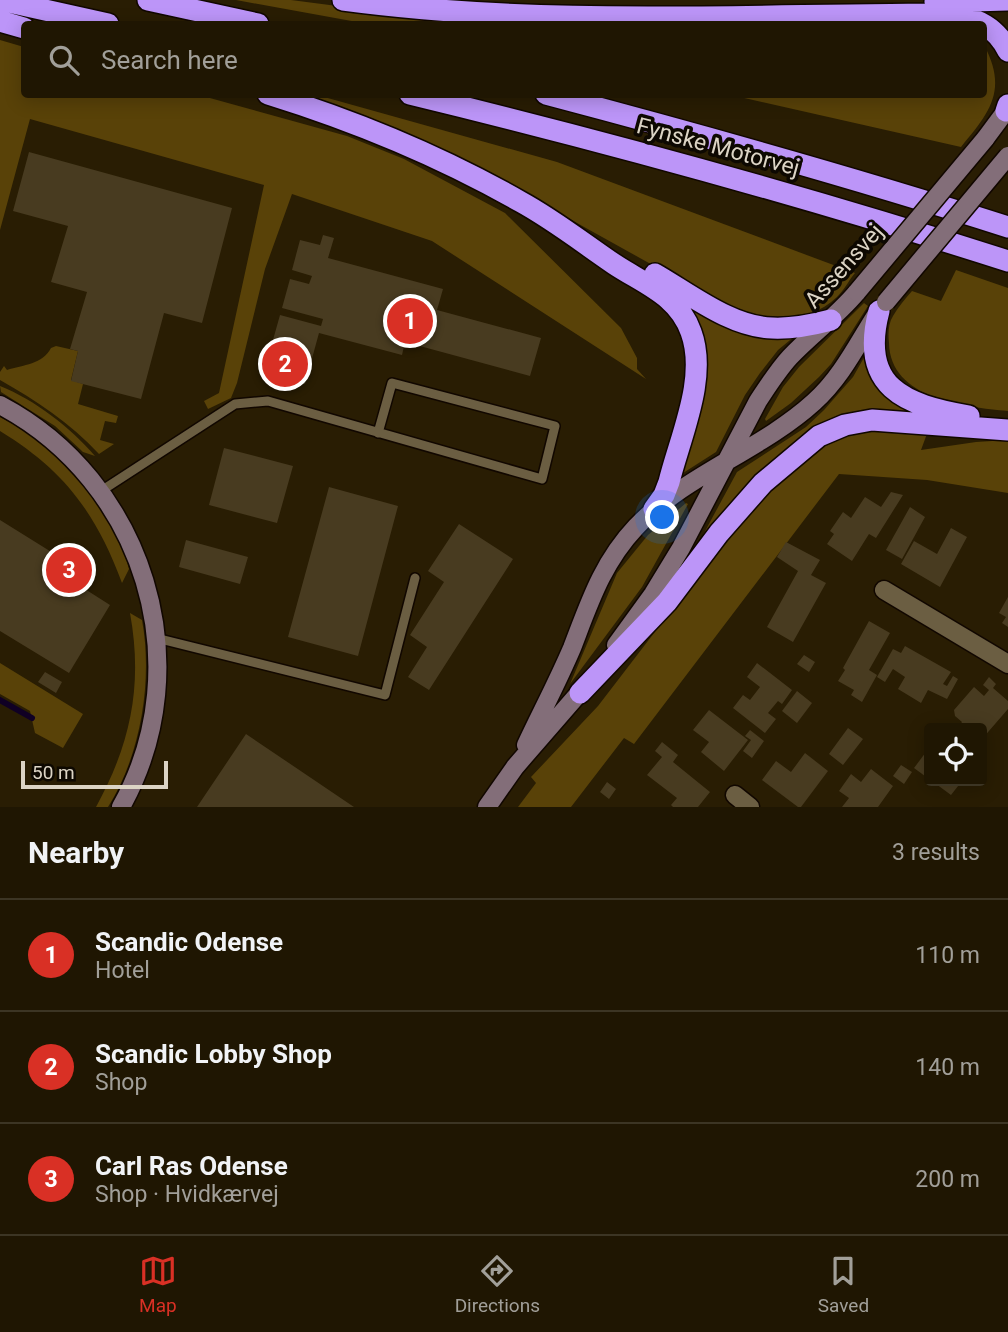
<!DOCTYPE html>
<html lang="en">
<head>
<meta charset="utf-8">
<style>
	body { margin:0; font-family:Roboto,sans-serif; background:#271f0c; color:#f1f3f6 }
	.controls { position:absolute; right:21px; bottom:21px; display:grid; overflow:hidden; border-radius:7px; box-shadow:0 4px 18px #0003 }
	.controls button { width:63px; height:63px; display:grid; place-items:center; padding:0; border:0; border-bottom:2px solid #3c3524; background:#1f1602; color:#f1f3f6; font:35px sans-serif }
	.scale { position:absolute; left:21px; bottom:18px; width:147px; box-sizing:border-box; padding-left:7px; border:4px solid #dcd4c5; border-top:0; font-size:19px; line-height:24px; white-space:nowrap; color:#dcd4c5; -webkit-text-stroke:5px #0d0801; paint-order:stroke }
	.you { position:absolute; left:663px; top:518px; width:24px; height:24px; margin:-18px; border:5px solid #fff; border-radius:50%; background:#1a73e8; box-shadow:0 0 0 10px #1a73e833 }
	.badge { display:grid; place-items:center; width:46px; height:46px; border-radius:50%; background:#d93025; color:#fff; font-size:23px; font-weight:700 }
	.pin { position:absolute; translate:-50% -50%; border:4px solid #fff; box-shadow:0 2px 7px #0006 }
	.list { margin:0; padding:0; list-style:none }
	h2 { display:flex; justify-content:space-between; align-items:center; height:91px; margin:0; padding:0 28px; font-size:30px }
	h2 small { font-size:23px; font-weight:400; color:#a19f99 }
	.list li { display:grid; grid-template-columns:46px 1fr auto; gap:21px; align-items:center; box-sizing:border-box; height:112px; padding:0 28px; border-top:2px solid #3c3524 }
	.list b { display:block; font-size:26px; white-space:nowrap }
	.list p { margin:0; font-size:23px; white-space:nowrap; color:#a19f99 }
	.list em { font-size:23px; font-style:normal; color:#a19f99 }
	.icon { flex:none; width:38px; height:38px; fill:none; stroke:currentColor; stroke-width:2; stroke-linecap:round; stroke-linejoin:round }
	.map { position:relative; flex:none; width:1008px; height:807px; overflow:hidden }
	.search { position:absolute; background:#1f1602; box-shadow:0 4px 18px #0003; left:21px; right:21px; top:21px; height:77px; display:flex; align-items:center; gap:18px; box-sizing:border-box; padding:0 24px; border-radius:7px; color:#a19f99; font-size:26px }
	.sheet { height:427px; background:#1f1602 }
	nav { display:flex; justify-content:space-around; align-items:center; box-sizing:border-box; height:98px; border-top:2px solid #3c3524; background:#1f1602; font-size:19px; color:#a19f99 }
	nav a { display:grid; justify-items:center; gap:4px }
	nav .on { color:#d93025 }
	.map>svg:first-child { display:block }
</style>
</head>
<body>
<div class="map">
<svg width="1008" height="807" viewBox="0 0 1008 807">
	<rect width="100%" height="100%" fill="#291d03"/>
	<path fill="#594208" d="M236 0H291L368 10 613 24H368Z
		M0 40 24 47V94L199 95 347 136 404 159 505 213 621 328 637 358V369L646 379 432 241 292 194 265 269 237 383 231 398 208 409 204 401 219 393 264 185 30 119 0 230Z
		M984 45C1008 90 990 112 961 147L731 95 984 94Z
		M295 95H317L557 162 855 273C847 283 845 289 837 297 803 329 757 319 719 302L532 198Z
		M956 270 1008 288V411C965 407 890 399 889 343 888 334 888 324 893 316 898 307 905 299 912 291L941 301Z
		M680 299 795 336 778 350 760 373 745 395 716 452 680 475 701 392Z
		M864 303 868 306 831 364 819 377 791 403 766 421 765 419 783 387 799 367Z
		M56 346 78 351 71 380 83 384 78 404 118 416 116 423 105 421 100 440 114 444 99 454C70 423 37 401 0 380V372L4 366 7 370C23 365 43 364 51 348Z
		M866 354 931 414 863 412 697 546 737 472 806 427 824 410 853 377Z
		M0 386C35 400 70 427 95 456L83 452 55 426 1 392Z
		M0 417C54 443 115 511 129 569L122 583C96 513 64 470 0 431Z
		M851 430 928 431 921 450 976 442 1008 440V493L927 480 839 474 634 744 624 738 571 807H518L536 783 531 777 598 706 727 538 770 489 814 450Z
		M686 503 688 504 642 587 570 684 617 573 648 535Z
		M130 613 142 620C153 680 141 755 108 807H96C131 743 143 685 130 613Z
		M0 663 83 714 63 748 35 733 30 711 0 694Z"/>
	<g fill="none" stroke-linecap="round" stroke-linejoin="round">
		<path stroke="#100024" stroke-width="6" d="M0 700 32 718"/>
	</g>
	<path fill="#483b20" d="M29 152 232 208 202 323 164 313 141 399 71 381 78 351 70 349 87 292 51 282 68 226 13 211Z
		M323 235 334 238 328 258 443 289 437 310 541 338 530 376 405 342 402 355 319 333 305 384 264 372 280 315 321 326 323 319 282 308 290 279 309 284 312 276 292 270 300 240 320 245Z
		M224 448 293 466 277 523 209 505Z
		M329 487 398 506 358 656 288 637Z
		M891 492 903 495 876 538 869 534 852 561 827 544 834 534 830 531 843 512 851 518 865 497 881 507Z
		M910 507 925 517 902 559 886 550Z
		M0 520 53 553 46 566 53 570 61 555 86 569 77 584 110 605 69 673 0 631Z
		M459 524 513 559 429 690 408 677 427 647 410 635 444 582 428 571Z
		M951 528 967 537 940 587 901 564 914 541 937 554Z
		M186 540 248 557 240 584 179 567Z
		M786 542 820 560 811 575 826 583 793 642 767 627 798 571 777 557Z
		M1008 597V627L1002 623 1006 617 999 613Z
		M869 621 890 633 869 670 877 675 862 702 851 695 854 690 838 681 845 670 843 668Z
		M905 646 951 672 943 684 947 686 953 676 958 679 947 699 928 690 921 703 898 689 905 677 893 669 885 682 877 677 893 649 901 653Z
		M804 655 815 662 809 672 797 664Z
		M757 663 792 690 782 704 778 701 768 713 776 719 765 733 733 708 743 695 750 700 760 687 747 677Z
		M45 672 62 682 56 693 38 682Z
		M989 677 996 684 993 688 1008 701V709L982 739V728H963L960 725 962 722 955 716 954 710 974 687 984 696 989 690 983 685Z
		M797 691 812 703 797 723 782 711Z
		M709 710 748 740 724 771 701 752 709 742 693 730Z
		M848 728 863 739 843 765 829 754Z
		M750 730 764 741 752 758 743 751 751 740 745 736Z
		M246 734 354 807H197Z
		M662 742 678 755 673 762 710 792 698 807H673L671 805 677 798 647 775 662 757 655 751Z
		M929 748V779L914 768Z
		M805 753 828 771 801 807H798L762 780 776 761 791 772Z
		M901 765 912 772 904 784 893 776Z
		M871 769 893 786 878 807H842L849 798 839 791 851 774 861 782Z
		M932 781H962L951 795Z
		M607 782 616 789 609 799 600 792Z"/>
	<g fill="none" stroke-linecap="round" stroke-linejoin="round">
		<g stroke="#110700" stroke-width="12">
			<path id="lane" d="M101 491 235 404 268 401 542 479 555 426 392 383 378 433
				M156 638 385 695 415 578"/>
		</g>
		<g stroke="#110700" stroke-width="21">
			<path id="street" d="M884 590 1008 664
				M735 795 750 807"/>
		</g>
		<g stroke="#110700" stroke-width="21">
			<path id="secondary" d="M985 139 1008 108
				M0 405C144 481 201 664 121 807
				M616 645 653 594 681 548 758 401C768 386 778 370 790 357 812 334 837 316 857 292
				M526 745C541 713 558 681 572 648 589 604 602 563 636 527 686 474 760 451 814 402 841 378 857 345 876 315
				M487 807 515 767 587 684"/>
		</g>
		<g stroke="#110700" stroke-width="24">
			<path id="highway" d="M0 0 108 24
				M148 0 258 24
				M343 0C545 27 750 14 953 14 978 19 996 27 1008 51
				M935 2 1008 0
				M0 21 24 28
				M268 94C355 121 442 157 521 202 554 220 583 243 614 264 644 284 678 295 691 332 708 378 680 437 669 482L664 495 654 509
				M410 94C612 143 811 198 1008 261
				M546 94C701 135 855 178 1008 227
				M1006 111 1008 105
				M655 274C690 294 731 327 772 328 792 329 812 325 831 320
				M879 311C859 387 904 405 969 416
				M580 693 667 602 719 533 763 483 819 436 845 425 872 420 1008 430"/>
		</g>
		<use href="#lane" stroke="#6b5e42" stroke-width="9"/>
		<use href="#street" stroke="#6b5e42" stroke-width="18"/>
		<use href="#secondary" stroke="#836e79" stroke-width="18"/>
		<use href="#highway" stroke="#bc95f8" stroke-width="21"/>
		<g stroke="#110700" stroke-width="21" stroke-linecap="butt">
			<path id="secondary-bridge" d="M857 292 985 139
				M886 302 1008 156"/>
		</g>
		<use href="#secondary-bridge" stroke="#836e79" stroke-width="18"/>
	</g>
	<g text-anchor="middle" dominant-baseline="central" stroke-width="7" stroke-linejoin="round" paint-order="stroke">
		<g font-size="23" fill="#dcd4c5" stroke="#0d0801">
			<text transform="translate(718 147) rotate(15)">Fynske Motorvej</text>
			<text transform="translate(844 266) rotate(-48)">Assensvej</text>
		</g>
	</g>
</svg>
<div class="controls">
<button><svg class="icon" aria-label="locate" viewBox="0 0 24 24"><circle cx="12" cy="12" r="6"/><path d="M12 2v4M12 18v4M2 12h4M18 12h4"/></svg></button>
</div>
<div class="scale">50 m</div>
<div class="you"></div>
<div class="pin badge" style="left:410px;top:321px">1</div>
<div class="pin badge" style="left:285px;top:364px">2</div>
<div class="pin badge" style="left:69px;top:570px">3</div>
<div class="search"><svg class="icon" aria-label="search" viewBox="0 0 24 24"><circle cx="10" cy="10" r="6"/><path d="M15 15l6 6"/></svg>Search here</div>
</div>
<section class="sheet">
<h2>Nearby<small>3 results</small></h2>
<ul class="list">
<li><span class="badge">1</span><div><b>Scandic Odense</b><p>Hotel</p></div><em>110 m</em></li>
<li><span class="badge">2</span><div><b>Scandic Lobby Shop</b><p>Shop</p></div><em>140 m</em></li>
<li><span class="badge">3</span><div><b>Carl Ras Odense</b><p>Shop · Hvidkærvej</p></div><em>200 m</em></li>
</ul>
</section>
<nav>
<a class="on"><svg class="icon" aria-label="map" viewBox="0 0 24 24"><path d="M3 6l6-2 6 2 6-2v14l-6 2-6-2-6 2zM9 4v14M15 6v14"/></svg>Map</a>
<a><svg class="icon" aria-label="directions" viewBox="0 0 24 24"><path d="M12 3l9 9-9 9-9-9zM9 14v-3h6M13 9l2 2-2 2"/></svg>Directions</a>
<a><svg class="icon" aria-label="saved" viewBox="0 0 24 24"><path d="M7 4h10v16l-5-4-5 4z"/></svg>Saved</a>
</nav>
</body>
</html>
